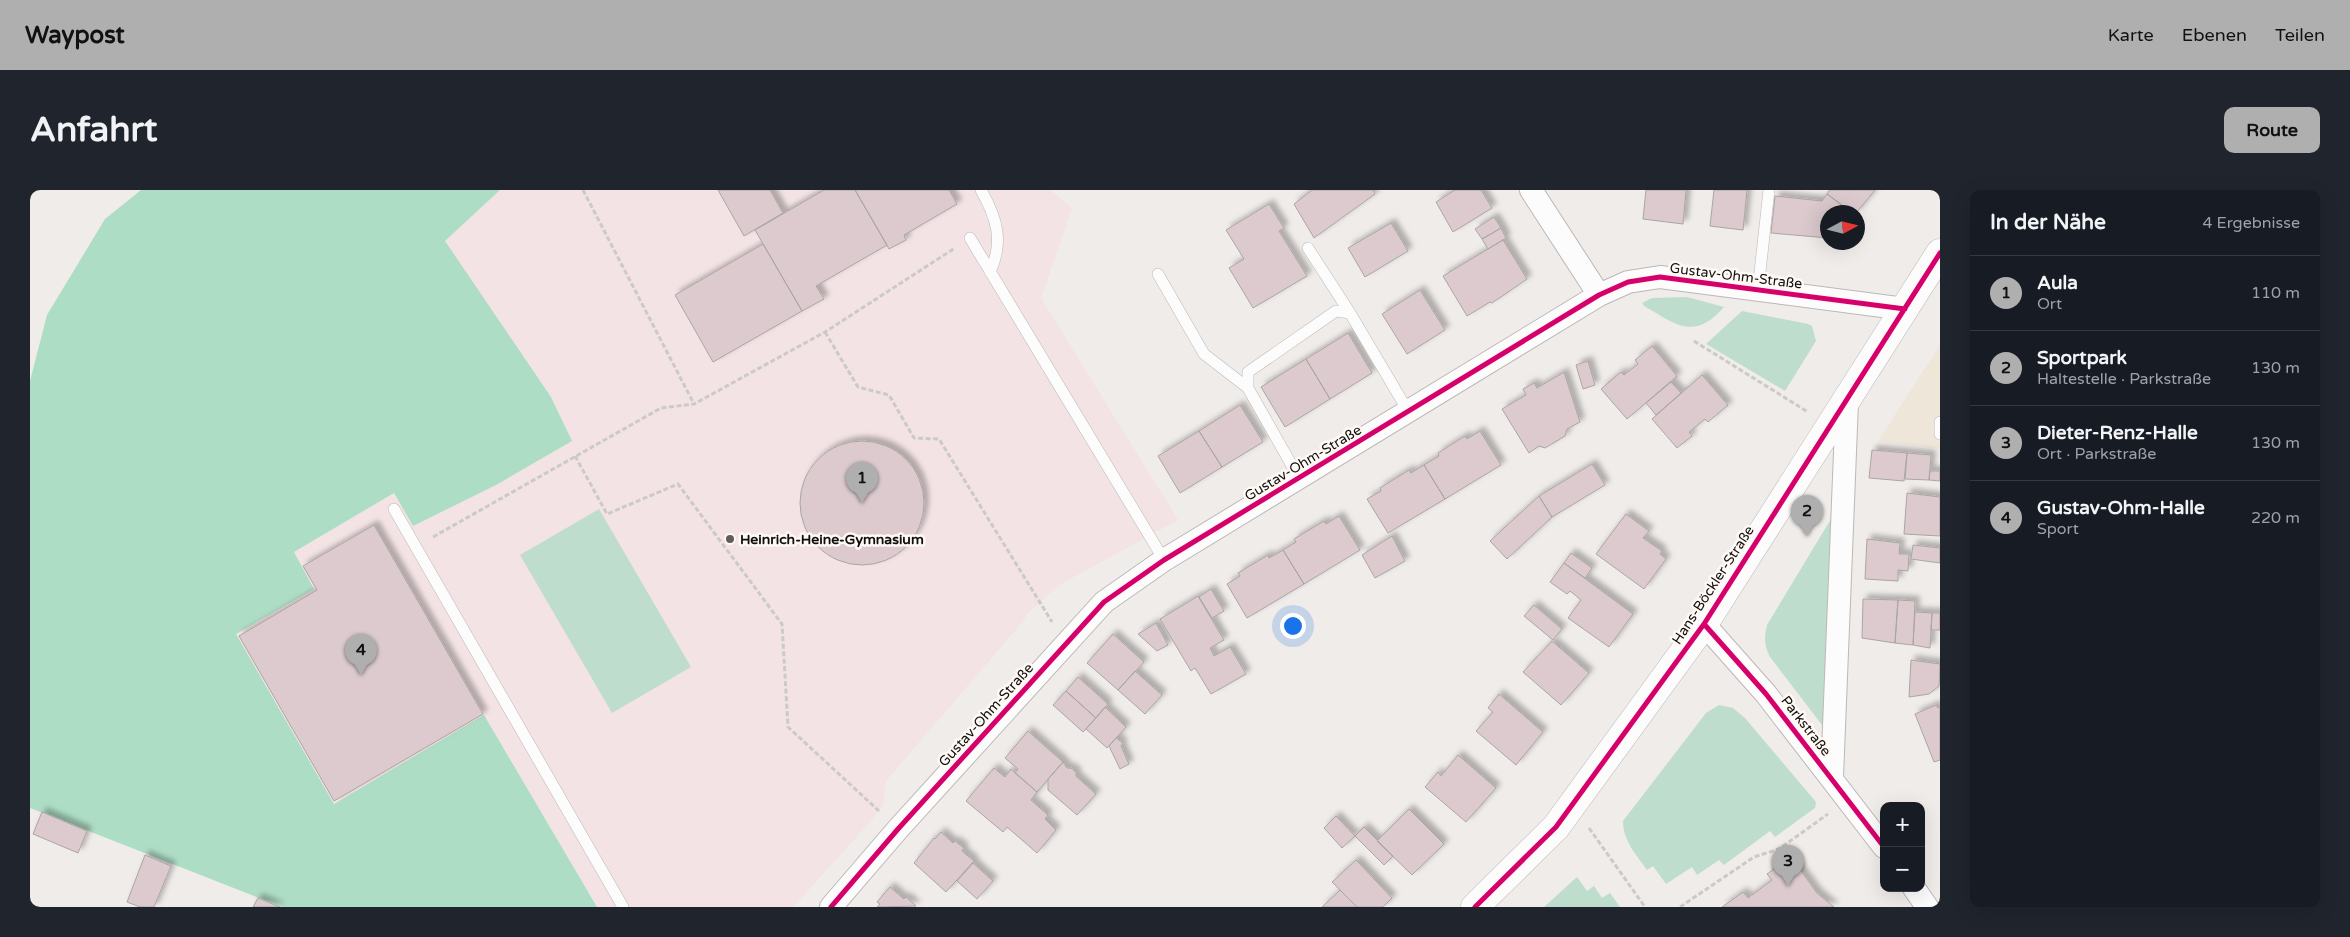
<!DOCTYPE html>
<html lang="de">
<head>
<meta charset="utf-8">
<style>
	body { margin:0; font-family:"Varela Round",sans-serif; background:#20242c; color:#f1f3f6 }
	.controls { position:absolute; right:15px; bottom:15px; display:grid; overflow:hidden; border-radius:10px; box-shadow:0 5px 20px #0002 }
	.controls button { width:45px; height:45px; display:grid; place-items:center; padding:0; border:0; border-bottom:1px solid #363941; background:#171b24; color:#f1f3f6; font:25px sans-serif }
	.compass { position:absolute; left:1790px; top:15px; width:45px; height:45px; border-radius:50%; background:#171b24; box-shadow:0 5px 20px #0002; rotate:83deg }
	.you { position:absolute; left:1262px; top:435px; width:18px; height:18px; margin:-12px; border:4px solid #fff; border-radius:50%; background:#1a73e8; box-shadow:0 0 0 8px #1a73e833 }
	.badge { display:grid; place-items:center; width:32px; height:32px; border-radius:50%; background:#afafb0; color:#111; font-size:16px; font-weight:700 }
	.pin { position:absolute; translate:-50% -41px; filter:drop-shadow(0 1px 2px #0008) }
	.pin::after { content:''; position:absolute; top:26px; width:18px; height:15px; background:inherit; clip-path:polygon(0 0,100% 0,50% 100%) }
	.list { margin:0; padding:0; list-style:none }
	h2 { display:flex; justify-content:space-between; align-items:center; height:65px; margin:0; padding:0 20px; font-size:21px }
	h2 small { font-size:16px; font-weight:400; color:#9ea1a6 }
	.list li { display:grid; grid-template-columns:32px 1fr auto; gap:15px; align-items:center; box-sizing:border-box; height:75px; padding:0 20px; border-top:1px solid #363941 }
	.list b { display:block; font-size:19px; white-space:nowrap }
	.list p { margin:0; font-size:16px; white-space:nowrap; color:#9ea1a6 }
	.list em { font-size:16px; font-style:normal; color:#9ea1a6 }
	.map { position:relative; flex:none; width:1910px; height:717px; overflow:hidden; border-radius:10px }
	header { display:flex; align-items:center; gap:30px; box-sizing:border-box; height:70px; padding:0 25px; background:#afafb0; color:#111 }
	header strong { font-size:24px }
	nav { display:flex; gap:28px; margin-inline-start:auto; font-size:18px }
	.intro { display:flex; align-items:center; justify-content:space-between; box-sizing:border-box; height:120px; padding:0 30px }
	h1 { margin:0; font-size:35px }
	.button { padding:12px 22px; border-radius:10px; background:#afafb0; color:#111; font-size:18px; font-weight:700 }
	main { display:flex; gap:30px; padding:0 30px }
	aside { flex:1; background:#171b24; border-radius:10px; box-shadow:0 5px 20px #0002 }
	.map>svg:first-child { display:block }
</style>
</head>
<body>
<header>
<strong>Waypost</strong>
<nav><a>Karte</a><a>Ebenen</a><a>Teilen</a></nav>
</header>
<div class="intro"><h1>Anfahrt</h1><a class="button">Route</a></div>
<main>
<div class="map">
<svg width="1910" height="717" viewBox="0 0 1910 717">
	<defs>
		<filter id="shadow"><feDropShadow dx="4.5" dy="-4.5" stdDeviation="2.5" flood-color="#0004"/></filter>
	</defs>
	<rect width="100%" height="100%" fill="#f0ece9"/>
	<path fill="#efe6da" d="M1910 155V259L1848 251Z"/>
	<path fill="#f3e3e4" d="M470 0H1020L1042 18 1011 108 1148 330 1029 395 996 425 995 429 856 591 853 615 842 630 763 717H567L454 525 304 614 206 444 283 399 264 362 364 303 383 336 542 251 521 207 414 51Z"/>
	<path fill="#bfddcc" d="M1657 107 1694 117C1664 151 1647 135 1614 116L1612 113 1622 108Z
		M1712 121 1778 134 1782 136 1786 151 1755 201 1676 154Z
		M569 319 661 477 582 523 490 365Z
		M1804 324 1795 529 1792 535 1740 467C1734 456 1734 447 1737 435Z
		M1689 515 1703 518 1715 528 1786 612 1785 618 1745 647 1740 641 1694 675 1689 670 1667 685 1662 677 1636 694 1623 676 1617 680C1606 664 1593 651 1593 631L1676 523Z
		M1547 687 1557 701 1564 696 1572 708 1580 703 1590 717H1514Z"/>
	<path fill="#aeddc5" d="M111 0H470L415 51 521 207 542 251 466 295 383 336 364 303 264 362 284 399 206 444 304 614 454 525 567 717H252L0 618V191L17 125 75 29Z"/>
	<path fill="#dccace" stroke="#a9a6a5" filter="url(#shadow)" d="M688 0H740L753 23 714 46Z
		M794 0H825L857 55 786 96 794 109 772 121 725 40Z
		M825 0H919L927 14 874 45 876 50 859 59Z
		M1282 0H1343L1345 4 1284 48 1264 14Z
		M1425 0H1451L1462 18 1423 42 1406 12Z
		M1616 0H1656L1653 34 1613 29Z
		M1684 0H1717L1713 40 1680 36Z
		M1800 0H1845L1827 22H1821L1797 4Z
		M1797 4 1821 22H1798V48L1741 43 1745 6 1792 11Z
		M1239 14 1254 38 1249 41 1277 86 1223 118 1199 78 1214 69 1196 40Z
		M1464 27 1471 38 1452 49 1445 39Z
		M1361 33 1378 61 1335 87 1318 58Z
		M1471 38 1476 48 1458 59 1452 49Z
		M1473 50 1497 89 1462 113 1460 112 1437 126 1413 86Z
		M733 54 772 121 683 172 645 105Z
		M1390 100 1415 140 1377 164 1352 124Z
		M1318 143 1342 183 1300 209 1276 169Z
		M1622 156 1647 186 1597 229 1571 199 1591 182 1594 185 1608 174 1605 170Z
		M1276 169 1300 209 1255 237 1231 197Z
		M1558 171 1565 195 1553 199 1546 175Z
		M1534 182 1550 232 1537 239 1535 246 1515 258 1509 256 1499 263 1472 219 1496 205 1493 199 1504 193 1507 198Z
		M1672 185 1698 215 1678 232 1675 229 1659 242 1662 246 1647 258 1622 229Z
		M1641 192 1651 203 1626 225 1616 213Z
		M1210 215 1233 252 1192 277 1169 241Z
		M1169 241 1192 277 1150 303 1128 266Z
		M1450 241 1471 275 1415 309 1394 275 1409 266 1408 263 1435 246 1437 249Z
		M770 313a62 62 0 1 1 124 0a62 62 0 1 1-124 0Z
		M1842 260 1877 263 1874 291 1839 288Z
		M1877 263 1901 265 1899 290 1875 289Z
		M1562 274 1575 295 1522 327 1509 306Z
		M1394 275 1415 309 1358 343 1337 309 1351 301 1350 298 1379 280 1381 283Z
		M1900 281H1910V291L1899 290Z
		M1877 303 1910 307V346L1874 344Z
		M1509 306 1522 327 1477 369 1460 351Z
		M1596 324 1619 341 1613 348 1632 361 1630 364 1636 369 1614 399 1566 364Z
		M1309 326 1330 360 1274 394 1253 360 1266 352 1264 349 1294 331 1296 334Z
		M344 335 453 524 304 611 209 446 287 400 273 376Z
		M1362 346 1375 371 1345 388 1332 365Z
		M1837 349 1870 353 1869 364H1879L1878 381 1868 380V391L1835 389Z
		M1883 355 1910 358V373L1881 369Z
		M1253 360 1274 394 1217 428 1197 394 1210 386 1208 383 1238 365 1239 368Z
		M1541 363 1562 378 1555 388 1534 373Z
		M1534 373 1603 424 1579 457 1538 428 1551 410 1540 401 1537 404 1520 392Z
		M1181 399 1194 421 1182 428 1169 407Z
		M1168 406 1194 450 1180 458 1184 466 1200 457 1216 484 1181 504 1165 478 1161 481 1130 429Z
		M1833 409 1868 410 1865 453 1832 448Z
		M1868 410 1885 411 1883 455 1865 453Z
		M1504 415 1532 439 1523 450 1494 426Z
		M1885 422 1902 423 1900 458 1883 455Z
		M1902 423H1910V440H1901Z
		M1126 433 1138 455 1127 461 1108 444Z
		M1083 444 1114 472 1088 500 1057 473Z
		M1522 451 1559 483 1531 515 1493 482Z
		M1881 470 1910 474 1909 496 1899 504 1879 507Z
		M1105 481 1132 505 1115 524 1088 500Z
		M1048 487 1078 514 1066 528 1036 501Z
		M1036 501 1066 528 1053 542 1023 515Z
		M1469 504 1513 542 1486 575 1446 541 1463 522 1458 518Z
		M1906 515 1908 518 1910 517V570L1904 572 1885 524Z
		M1075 517 1096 537 1077 558 1056 539Z
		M998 541 1033 572 1007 602 985 583 988 579 975 568Z
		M1086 548 1093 553 1091 556 1099 574 1090 579 1079 556Z
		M1428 565 1466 598 1436 632 1395 597 1408 582 1411 586Z
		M1033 572 1037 578H1041L1046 582V586L1066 604 1047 625 1018 600V589Z
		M964 578 975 587 981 579 1007 602 1001 610 1018 625 1015 629 1026 640 1007 663 977 637 973 642 936 611Z
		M1379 619 1414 654 1382 685 1347 651Z
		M12 622 57 641 48 663 3 644Z
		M1306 626 1325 646 1312 658 1294 638Z
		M1334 637 1363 666 1354 675 1325 646Z
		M911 642 923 653 925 651 934 658 932 661 944 671 916 702 884 673 904 648 905 649Z
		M115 665 141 676 124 717H110L97 712Z
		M1761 667 1787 703 1804 717H1692L1713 702 1718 708 1742 690 1737 684Z
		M1326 670 1362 708 1353 717H1327L1302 692Z
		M943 673 963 691 947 709 927 691Z
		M860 697 874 709 876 707 886 716 847 717 850 714 847 712Z
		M1310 700 1327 717H1292Z
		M228 708 250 717H223Z"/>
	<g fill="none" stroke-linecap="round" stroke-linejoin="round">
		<g stroke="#bbb8b5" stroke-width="12">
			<path id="lane" d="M951 0C967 28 974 52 960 82
				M940 48 1134 370
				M1278 58 1320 123
				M1128 84 1174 164 1218 198 1269 288
				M1728 100 1739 0
				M1218 198V182L1306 121 1320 123 1378 221
				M1910 232V244
				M364 319 593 717"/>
		</g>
		<g stroke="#bbb8b5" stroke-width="24">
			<path id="street" d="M1501 0 1569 105
				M1674 434 1736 504 1854 657
				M1802 587 1817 212
				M1884 698 1897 717
				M801 717 868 639 1074 412 1134 370 1569 105 1598 92 1630 87 1875 119"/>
		</g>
		<g stroke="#bbb8b5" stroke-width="29">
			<path id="secondary" d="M1445 717 1526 637 1674 434 1910 63"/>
		</g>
		<path stroke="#cccac9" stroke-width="3" stroke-dasharray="5 2.5" stroke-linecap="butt" d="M553 0 664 214
			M795 142 828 197 859 205 884 248 909 249 1022 432
			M1664 151 1778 222
			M545 266 577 324 648 294 752 434 758 537 849 621
			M403 347 631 218 664 214 795 142 925 58
			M1559 638 1615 717
			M1650 717 1724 667 1749 659 1798 624"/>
		<use href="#lane" stroke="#fdfcfc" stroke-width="11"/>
		<use href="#street" stroke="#fdfcfc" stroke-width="22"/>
		<use href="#secondary" stroke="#fdfcfc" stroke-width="28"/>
		<g stroke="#fff9f5" stroke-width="8">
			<path id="cycleway" d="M1674 434 1736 504 1854 657
				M801 717 868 639 1074 412 1134 370 1569 105 1598 92 1630 87 1875 119
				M1445 717 1526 637 1674 434 1910 63"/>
		</g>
		<use href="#cycleway" stroke="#d6006c" stroke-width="5"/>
	</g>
	<circle fill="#5f5c5a" stroke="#fff9f5" stroke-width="2" cx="700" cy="349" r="5"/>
	<g text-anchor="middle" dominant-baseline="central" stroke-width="5" stroke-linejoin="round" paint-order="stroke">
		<g font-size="14" fill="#110f0d" stroke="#fff9f5">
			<text transform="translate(1706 86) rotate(7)">Gustav-Ohm-Straße</text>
			<text transform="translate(1273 273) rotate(-31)">Gustav-Ohm-Straße</text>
			<text transform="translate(1683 395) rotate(-57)">Hans-Böckler-Straße</text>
			<text transform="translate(956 525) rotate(-48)">Gustav-Ohm-Straße</text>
			<text transform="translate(1776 536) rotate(52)">Parkstraße</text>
		</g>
		<g font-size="14" font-weight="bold" fill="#110f0d" stroke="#fff9f5" text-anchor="start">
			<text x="710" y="349">Heinrich-Heine-Gymnasium</text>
		</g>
	</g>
</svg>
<div class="controls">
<button>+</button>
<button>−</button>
</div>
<svg class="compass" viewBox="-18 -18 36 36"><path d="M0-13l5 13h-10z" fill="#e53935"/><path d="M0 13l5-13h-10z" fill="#9ea1a6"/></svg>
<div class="you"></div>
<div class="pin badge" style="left:832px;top:313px">1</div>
<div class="pin badge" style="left:1777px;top:346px">2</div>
<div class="pin badge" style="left:1758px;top:696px">3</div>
<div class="pin badge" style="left:331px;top:485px">4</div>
</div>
<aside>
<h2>In der Nähe<small>4 Ergebnisse</small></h2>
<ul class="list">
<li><span class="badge">1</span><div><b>Aula</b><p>Ort</p></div><em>110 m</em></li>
<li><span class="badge">2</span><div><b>Sportpark</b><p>Haltestelle · Parkstraße</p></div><em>130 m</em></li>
<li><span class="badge">3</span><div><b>Dieter-Renz-Halle</b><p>Ort · Parkstraße</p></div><em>130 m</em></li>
<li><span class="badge">4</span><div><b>Gustav-Ohm-Halle</b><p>Sport</p></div><em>220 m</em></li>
</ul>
</aside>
</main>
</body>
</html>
